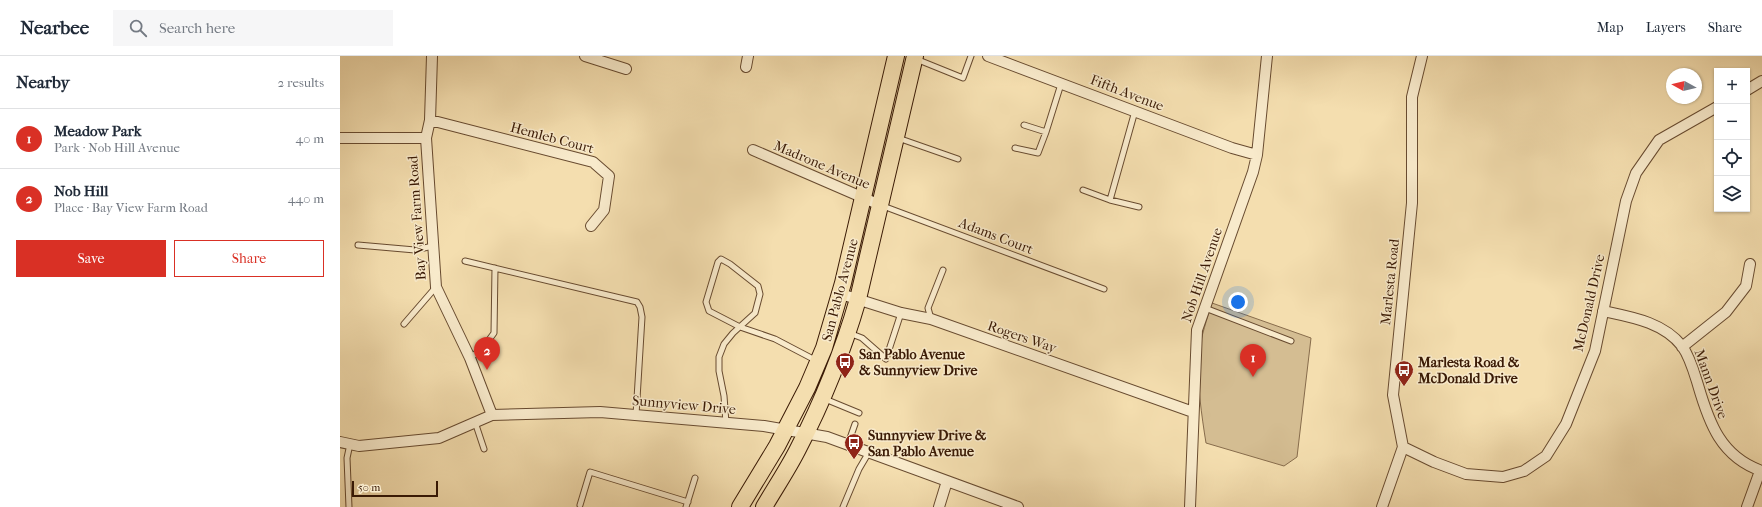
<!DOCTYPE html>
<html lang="en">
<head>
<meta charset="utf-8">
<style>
	body { margin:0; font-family:"IM FELL French Canon",serif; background:#f6f6f7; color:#1f2937 }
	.controls { position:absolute; right:12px; top:12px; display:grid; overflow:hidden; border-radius:0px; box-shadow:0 1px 3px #0004 }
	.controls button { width:36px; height:36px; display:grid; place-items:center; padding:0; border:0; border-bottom:1px solid #e0e1e3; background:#fff; color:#1f2937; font:20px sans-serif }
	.compass { position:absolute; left:1326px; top:12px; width:36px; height:36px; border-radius:50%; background:#fff; box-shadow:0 1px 3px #0004; rotate:278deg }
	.scale { position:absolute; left:12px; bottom:10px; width:86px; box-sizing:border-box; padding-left:4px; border:2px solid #3a1a05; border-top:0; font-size:11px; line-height:14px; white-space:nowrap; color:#3a1a05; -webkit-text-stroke:3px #f8eacb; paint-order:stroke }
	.you { position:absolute; left:898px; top:246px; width:14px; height:14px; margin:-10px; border:3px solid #fff; border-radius:50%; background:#1a73e8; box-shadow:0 0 0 6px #1a73e833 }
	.badge { display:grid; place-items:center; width:26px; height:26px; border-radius:50%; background:#d93025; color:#fff; font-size:13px; font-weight:700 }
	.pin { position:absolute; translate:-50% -33px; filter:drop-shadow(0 1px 2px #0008) }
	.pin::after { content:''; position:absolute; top:21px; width:14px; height:12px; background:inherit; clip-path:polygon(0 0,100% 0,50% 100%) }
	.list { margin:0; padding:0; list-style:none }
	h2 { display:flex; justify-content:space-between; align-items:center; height:52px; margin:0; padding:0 16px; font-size:17px }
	h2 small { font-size:13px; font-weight:400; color:#747a83 }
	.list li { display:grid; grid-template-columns:26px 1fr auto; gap:12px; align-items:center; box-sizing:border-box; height:60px; padding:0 16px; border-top:1px solid #e0e1e3 }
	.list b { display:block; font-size:15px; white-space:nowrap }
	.list p { margin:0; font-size:13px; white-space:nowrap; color:#747a83 }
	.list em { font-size:13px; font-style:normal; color:#747a83 }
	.actions { display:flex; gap:8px; padding:12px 16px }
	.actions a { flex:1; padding:9px 0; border:1px solid #d93025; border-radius:0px; text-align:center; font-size:14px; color:#d93025 }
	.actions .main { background:#d93025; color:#fff }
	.icon { flex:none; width:22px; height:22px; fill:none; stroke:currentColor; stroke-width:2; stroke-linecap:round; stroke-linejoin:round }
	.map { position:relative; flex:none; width:1422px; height:451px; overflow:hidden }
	header { display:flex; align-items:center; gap:24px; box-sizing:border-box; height:56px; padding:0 20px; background:#fff; border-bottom:1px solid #e0e1e3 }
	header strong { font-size:19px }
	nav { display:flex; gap:22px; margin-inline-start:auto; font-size:14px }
	.search { width:280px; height:36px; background:#f6f6f7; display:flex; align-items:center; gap:10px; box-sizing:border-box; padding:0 14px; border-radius:0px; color:#747a83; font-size:15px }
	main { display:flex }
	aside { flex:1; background:#fff }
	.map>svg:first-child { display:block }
</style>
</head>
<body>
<header>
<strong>Nearbee</strong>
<div class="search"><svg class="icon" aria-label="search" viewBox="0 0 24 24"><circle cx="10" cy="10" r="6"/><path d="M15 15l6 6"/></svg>Search here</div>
<nav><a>Map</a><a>Layers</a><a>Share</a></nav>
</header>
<main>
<aside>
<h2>Nearby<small>2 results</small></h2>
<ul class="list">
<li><span class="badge">1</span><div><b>Meadow Park</b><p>Park · Nob Hill Avenue</p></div><em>40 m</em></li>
<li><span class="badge">2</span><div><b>Nob Hill</b><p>Place · Bay View Farm Road</p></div><em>440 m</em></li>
</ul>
<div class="actions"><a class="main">Save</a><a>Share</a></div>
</aside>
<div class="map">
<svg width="1422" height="451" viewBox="0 0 1422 451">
	<rect width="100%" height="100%" fill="#f4deaf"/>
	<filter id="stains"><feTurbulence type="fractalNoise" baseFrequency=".005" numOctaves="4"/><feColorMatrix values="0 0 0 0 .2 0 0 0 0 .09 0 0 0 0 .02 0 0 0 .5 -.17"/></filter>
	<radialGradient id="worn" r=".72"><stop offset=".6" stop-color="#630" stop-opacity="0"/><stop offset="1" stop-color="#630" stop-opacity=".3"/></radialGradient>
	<path fill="#d4bd92" stroke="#876c4c" d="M872 247 971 282 957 401 944 410 866 387C862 362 856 322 859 297 861 280 867 263 872 247Z"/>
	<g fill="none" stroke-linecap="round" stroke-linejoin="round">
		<g stroke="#684b30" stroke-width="7">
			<path id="service" d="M576 3 623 22 631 0
				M684 69 706 76 721 28
				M558 82 618 103
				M675 92 698 97 706 76
				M743 134 770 144 795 55
				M770 144 799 151
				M543 150 764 233
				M18 189 75 194 93 190
				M125 205 297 246 300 251 302 261 296 359
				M865 252 951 285
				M591 263 588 252 603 214
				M64 268 96 231
				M509 277 522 282 546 303 561 257
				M130 302 143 292 154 277 155 212
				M485 343 519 357
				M135 366 144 393
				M386 367 384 340 379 315V301L384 288 393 277 415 257 420 238 418 230 390 208 381 203 378 206 366 246 369 255 400 271 435 283 477 305
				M508 388 515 368
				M240 449 250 416 348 446
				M9 451 7 402 10 388
				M346 451 355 422
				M503 451 519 413 529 396"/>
		</g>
		<g stroke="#684b30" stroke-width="12">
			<path id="minor" d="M92 0 90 64 86 82 96 231 130 302 152 359
				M245 0 286 13
				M648 0 892 92 917 99
				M406 11 408 0
				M1407 34 1422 25
				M90 64 253 106 269 120 264 154 251 170
				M0 82H86
				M413 94 540 149
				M501 238 561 257 591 263 853 356
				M1263 255C1291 261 1323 266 1342 290 1350 301 1354 316 1358 329 1369 367 1381 401 1422 415
				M1342 291 1386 256 1406 230 1410 208
				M0 386 19 390 99 382 152 359 260 356 424 370 487 381 678 451
				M1063 391 1094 406 1126 418 1163 421 1184 415 1206 400 1226 368 1255 295 1286 145 1296 117 1319 84 1377 51
				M599 451 607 425
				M850 451 857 274 913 116 917 99 927 0
				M1042 451 1063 391 1053 339 1072 147V41L1082 0
				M1407 451 1420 415"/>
		</g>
		<g stroke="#3a1a05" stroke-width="18">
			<path id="primary" d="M400 451 437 390 467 332 484 292 503 227 556 0
				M424 451C435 432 448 413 458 393 483 345 503 295 518 243L575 0"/>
		</g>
		<use href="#service" stroke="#f8eacb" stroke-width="5"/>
		<use href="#minor" stroke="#f8eacb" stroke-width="10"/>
		<use href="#primary" stroke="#f4deaf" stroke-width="16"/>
	</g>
	<defs>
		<g id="bus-pin" transform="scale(1)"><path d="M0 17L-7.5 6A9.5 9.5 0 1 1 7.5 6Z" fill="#8f2418" stroke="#f8eacb"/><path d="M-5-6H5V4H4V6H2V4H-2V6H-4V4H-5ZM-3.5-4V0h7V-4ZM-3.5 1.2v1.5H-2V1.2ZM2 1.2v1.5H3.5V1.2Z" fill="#fff"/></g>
	</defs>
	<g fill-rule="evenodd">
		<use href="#bus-pin" x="505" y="306"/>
		<use href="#bus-pin" x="1064" y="314"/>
		<use href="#bus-pin" x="514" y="387"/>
	</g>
	<g text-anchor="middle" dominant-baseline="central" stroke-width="3" stroke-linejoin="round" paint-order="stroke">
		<g font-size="14" fill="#3a1a05" stroke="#f8eacb">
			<text transform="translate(787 37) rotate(21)">Fifth Avenue</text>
			<text transform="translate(212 82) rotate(15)">Hemleb Court</text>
			<text transform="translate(482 109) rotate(23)">Madrone Avenue</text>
			<text transform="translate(77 162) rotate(-94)">Bay View Farm Road</text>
			<text transform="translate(656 180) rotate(21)">Adams Court</text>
			<text transform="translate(862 219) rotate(-71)">Nob Hill Avenue</text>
			<text transform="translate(1050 226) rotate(-84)">Marlesta Road</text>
			<text transform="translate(500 234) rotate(-75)">San Pablo Avenue</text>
			<text transform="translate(1249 247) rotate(-77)">McDonald Drive</text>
			<text transform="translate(682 281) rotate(19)">Rogers Way</text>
			<text transform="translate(1371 328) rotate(70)">Mann Drive</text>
			<text transform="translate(344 349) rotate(5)">Sunnyview Drive</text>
		</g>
		<g font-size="14" font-weight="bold" fill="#3a1a05" stroke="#f8eacb" text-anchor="start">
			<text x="519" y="298">San Pablo Avenue<tspan x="519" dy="16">&amp; Sunnyview Drive</tspan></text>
			<text x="1078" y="306">Marlesta Road &amp;<tspan x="1078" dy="16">McDonald Drive</tspan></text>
			<text x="528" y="379">Sunnyview Drive &amp;<tspan x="528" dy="16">San Pablo Avenue</tspan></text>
		</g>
	</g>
	<rect width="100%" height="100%" filter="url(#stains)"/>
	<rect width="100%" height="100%" fill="url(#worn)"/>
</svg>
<div class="controls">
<button>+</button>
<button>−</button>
<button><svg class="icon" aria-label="locate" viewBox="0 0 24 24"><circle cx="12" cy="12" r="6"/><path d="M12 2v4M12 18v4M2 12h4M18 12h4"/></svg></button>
<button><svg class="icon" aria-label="layers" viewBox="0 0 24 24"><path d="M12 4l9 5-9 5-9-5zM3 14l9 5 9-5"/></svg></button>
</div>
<svg class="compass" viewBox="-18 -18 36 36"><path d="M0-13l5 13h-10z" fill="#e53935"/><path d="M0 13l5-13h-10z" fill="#747a83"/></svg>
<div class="scale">50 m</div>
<div class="you"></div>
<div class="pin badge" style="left:913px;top:321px">1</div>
<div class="pin badge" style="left:147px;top:314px">2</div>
</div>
</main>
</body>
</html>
